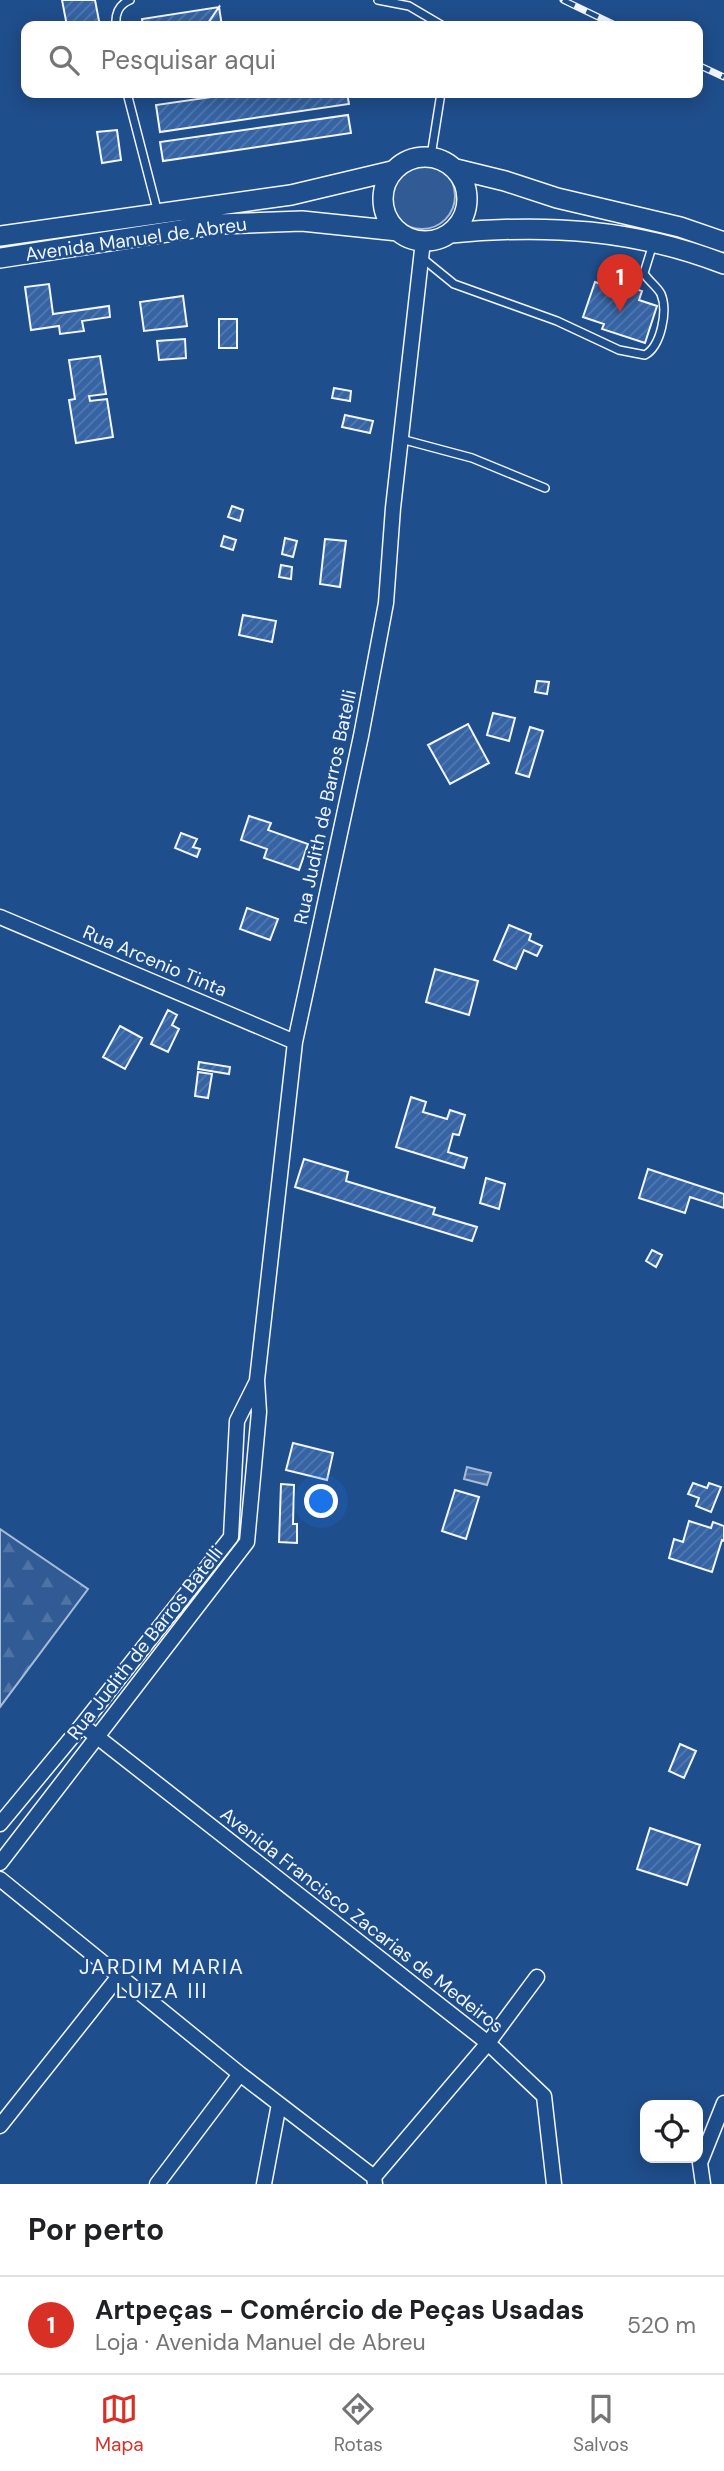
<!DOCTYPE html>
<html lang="pt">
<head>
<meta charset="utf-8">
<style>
	body { margin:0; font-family:"DM Sans",sans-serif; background:#f6f6f6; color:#202124 }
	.controls { position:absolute; right:21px; bottom:21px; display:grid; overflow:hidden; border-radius:14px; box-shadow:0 4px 18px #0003 }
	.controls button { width:63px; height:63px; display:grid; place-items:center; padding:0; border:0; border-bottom:2px solid #e0e0e0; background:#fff; color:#202124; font:35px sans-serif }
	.you { position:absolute; left:322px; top:1502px; width:24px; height:24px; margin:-18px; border:5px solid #fff; border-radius:50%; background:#1a73e8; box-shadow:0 0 0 10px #1a73e833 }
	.badge { display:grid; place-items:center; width:46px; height:46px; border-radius:50%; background:#d93025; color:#fff; font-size:23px; font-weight:700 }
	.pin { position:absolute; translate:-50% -58px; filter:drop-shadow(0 2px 4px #0008) }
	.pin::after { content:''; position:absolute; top:37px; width:24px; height:21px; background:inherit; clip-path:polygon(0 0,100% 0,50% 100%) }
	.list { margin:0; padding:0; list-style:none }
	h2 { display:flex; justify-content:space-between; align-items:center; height:91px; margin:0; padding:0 28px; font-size:30px }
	h2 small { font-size:23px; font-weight:400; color:#757577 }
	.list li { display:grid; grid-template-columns:46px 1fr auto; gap:21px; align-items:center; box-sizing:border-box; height:98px; padding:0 28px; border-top:2px solid #e0e0e0 }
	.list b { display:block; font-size:26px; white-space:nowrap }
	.list p { margin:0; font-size:23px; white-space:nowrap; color:#757577 }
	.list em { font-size:23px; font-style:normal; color:#757577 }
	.icon { flex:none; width:38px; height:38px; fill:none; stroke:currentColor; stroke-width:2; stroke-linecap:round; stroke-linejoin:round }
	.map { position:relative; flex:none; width:724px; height:2184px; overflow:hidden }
	.search { position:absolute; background:#fff; box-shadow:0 4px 18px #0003; left:21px; right:21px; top:21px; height:77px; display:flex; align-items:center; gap:18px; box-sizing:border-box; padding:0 24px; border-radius:14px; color:#757577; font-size:26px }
	.sheet { height:189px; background:#fff }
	nav { display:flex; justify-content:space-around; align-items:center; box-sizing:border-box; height:98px; border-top:2px solid #e0e0e0; background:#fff; font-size:19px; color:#757577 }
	nav a { display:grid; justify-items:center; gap:4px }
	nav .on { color:#d93025 }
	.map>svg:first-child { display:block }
</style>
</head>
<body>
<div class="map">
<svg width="724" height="2184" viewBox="0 0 724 2184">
	<defs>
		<pattern id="forest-firs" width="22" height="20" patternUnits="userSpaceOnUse" patternTransform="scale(1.75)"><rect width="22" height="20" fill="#305b95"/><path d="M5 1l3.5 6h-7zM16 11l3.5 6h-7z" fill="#4e73a5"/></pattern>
		<pattern id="water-rules" width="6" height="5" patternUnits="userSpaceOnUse" patternTransform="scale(1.75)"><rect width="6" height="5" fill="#446ba0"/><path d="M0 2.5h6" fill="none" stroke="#5f81ae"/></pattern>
		<pattern id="building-hatch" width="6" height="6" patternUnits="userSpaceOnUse" patternTransform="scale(1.75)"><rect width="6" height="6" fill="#3563a3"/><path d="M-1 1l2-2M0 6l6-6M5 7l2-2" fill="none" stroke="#537ab1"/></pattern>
	</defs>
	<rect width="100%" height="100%" fill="#1f4e8c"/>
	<path fill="#305b95" stroke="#a8bbd7" stroke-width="2" d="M389 196a33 33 0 1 1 66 0a33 33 0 1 1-66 0Z"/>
	<path fill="url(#forest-firs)" stroke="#a8bbd7" stroke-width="2" d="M0 1529 88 1589 0 1707Z"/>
	<path fill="url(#water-rules)" stroke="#a8bbd7" stroke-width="2" d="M467 1467 491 1473 487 1485 464 1479Z"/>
	<path fill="url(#building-hatch)" stroke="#f2f6ff" stroke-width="2" d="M62 0H95L100 26H67Z
		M219 7 222 26H206Z
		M219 7 206 26H143L142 19Z
		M239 93H347L349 104 160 132 156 105Z
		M348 115 351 133 163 161 160 142Z
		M117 130 121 160 102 163 97 132Z
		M610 280 642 291 639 300 657 306 645 343 602 329 604 324 583 317 595 282 608 286Z
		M49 284 53 314 109 306 110 317 82 321 84 331 60 334 59 326 31 330 25 287Z
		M183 296 187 326 144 331 140 302Z
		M219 319H237V348H219Z
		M185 339 186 358 159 360 157 341Z
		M100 356 106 394 89 396 90 401 107 399 113 437 76 443 69 400 75 399 69 360Z
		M334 388 351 391 350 401 332 398Z
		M345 415 373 421 370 433 342 427Z
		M232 506 243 510 240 521 228 517Z
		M224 536 236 540 233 550 221 546Z
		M285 538 297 541 293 557 282 554Z
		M325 539 346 541 340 587 320 584Z
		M281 565 292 567 291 579 279 577Z
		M243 615 276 621 272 642 239 635Z
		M537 681 549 682 547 694 535 692Z
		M493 713 515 718 509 741 487 735Z
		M468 724 489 763 450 784 428 745Z
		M530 727 543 731 529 777 516 773Z
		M249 816 271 823 268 830 308 844 299 870 264 858 267 849 241 840Z
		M181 833 197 839 193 847 200 849 197 857 175 848Z
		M247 908 278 919 270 940 240 929Z
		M509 925 531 934 529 940 542 946 537 956 524 950 516 969 494 960Z
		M435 969 478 981 469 1015 426 1002Z
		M168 1010 177 1015 172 1025 179 1029 168 1052 151 1044Z
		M120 1026 142 1038 125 1069 103 1057Z
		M199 1062 230 1067 229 1074 198 1069Z
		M198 1072 212 1074 208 1098 195 1096Z
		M411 1097 426 1102 423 1112 447 1119 450 1110 465 1115 459 1135 453 1134 448 1152 467 1158 464 1168 396 1147Z
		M304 1159 348 1172 346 1181 435 1208 433 1214 477 1227 472 1241 295 1187Z
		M648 1169 724 1194V1208L690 1197 685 1213 639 1198Z
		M486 1178 505 1184 499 1209 480 1203Z
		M652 1250 662 1255 656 1267 646 1261Z
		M293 1443 333 1453 327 1480 286 1470Z
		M693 1483 707 1488 709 1483 721 1487 711 1512 696 1506 699 1498 688 1494Z
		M281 1484 294 1485 293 1524H297V1543L279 1542Z
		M455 1490 479 1497 466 1539 442 1531Z
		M689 1521 711 1528 713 1522 724 1526V1541L722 1540 712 1572 669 1558 674 1539 683 1542Z
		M680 1744 696 1751 684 1778 669 1771Z
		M650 1828 700 1845 687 1885 637 1869Z"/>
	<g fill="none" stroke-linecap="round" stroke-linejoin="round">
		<g stroke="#f2f6ff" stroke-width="10">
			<path id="service" d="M378 0 409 6 443 26
				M116 26C115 14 118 5 130 0
				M127 93 158 213
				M431 156 441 93
				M422 258 454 284 557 321 619 350 645 355C661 346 668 311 661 294 657 286 648 281 644 273L653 244
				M401 439 472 458 545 488"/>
		</g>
		<g stroke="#f2f6ff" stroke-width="17">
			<path id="minor" d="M0 917 295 1042
				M82 1725 488 2043 544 2096 554 2184
				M0 1824 82 1725 231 1537 237 1421 257 1381
				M0 1863 247 1542 259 1412 257 1380 295 1042 361 736 386 603 393 508 423 241
				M0 1879 240 2074 374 2177 375 2184
				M0 2126 119 1976
				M374 2177 488 2043 537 1977
				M157 2184 240 2074
				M264 2184 279 2104
				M703 2184 700 2163 724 2103"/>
		</g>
		<g stroke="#f2f6ff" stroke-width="22">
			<path id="secondary" d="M383 199a42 42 0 1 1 84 0a42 42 0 1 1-84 0Z
				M456 169 505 181 557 198 680 227 724 242
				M451 233C546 224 634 229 724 264
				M0 236 291 195 392 171
				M0 258 219 224 302 221 398 231"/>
		</g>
		<use href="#service" stroke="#1f4e8c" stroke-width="7"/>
		<use href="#minor" stroke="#1f4e8c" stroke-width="14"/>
		<use href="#secondary" stroke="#1f4e8c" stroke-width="19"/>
		<g stroke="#f2f6ff" stroke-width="7">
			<path id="rail" d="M563 0 617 26
				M698 65 724 77"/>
		</g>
		<use href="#rail" stroke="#1f4e8c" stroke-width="4.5" stroke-dasharray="13" stroke-linecap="butt"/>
	</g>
	<g text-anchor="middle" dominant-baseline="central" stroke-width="5" stroke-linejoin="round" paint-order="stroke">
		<g font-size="19" fill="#f2f6ff" stroke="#1f4e8c">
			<text transform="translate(136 239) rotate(-8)">Avenida Manuel de Abreu</text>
			<text transform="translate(325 807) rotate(-78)">Rua Judith de Barros Batelli</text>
			<text transform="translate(155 961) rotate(23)">Rua Arcenio Tinta</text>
			<text transform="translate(145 1643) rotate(-52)">Rua Judith de Barros Batelli</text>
			<text transform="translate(362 1920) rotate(38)">Avenida Francisco Zacarias de Medeiros</text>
		</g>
		<g font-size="21" letter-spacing="2" fill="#f2f6ff" stroke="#1f4e8c">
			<text x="162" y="1967">JARDIM MARIA<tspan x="162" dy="24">LUIZA III</tspan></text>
		</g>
	</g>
</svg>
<div class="controls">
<button><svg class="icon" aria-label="locate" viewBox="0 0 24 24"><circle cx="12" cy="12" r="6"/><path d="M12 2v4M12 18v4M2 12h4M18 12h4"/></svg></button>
</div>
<div class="you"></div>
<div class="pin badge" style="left:620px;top:312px">1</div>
<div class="search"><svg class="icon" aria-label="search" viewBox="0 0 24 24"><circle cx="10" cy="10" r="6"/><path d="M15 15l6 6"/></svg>Pesquisar aqui</div>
</div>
<section class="sheet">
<h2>Por perto<small></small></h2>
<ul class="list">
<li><span class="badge">1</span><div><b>Artpeças - Comércio de Peças Usadas</b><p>Loja · Avenida Manuel de Abreu</p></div><em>520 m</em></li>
</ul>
</section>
<nav>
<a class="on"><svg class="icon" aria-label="map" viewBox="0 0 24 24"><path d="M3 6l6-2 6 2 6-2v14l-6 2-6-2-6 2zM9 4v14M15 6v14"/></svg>Mapa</a>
<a><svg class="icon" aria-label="directions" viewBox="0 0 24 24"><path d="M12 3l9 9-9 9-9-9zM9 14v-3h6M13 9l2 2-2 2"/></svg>Rotas</a>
<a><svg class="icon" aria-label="saved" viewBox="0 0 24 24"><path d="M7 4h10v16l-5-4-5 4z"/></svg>Salvos</a>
</nav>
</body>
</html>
